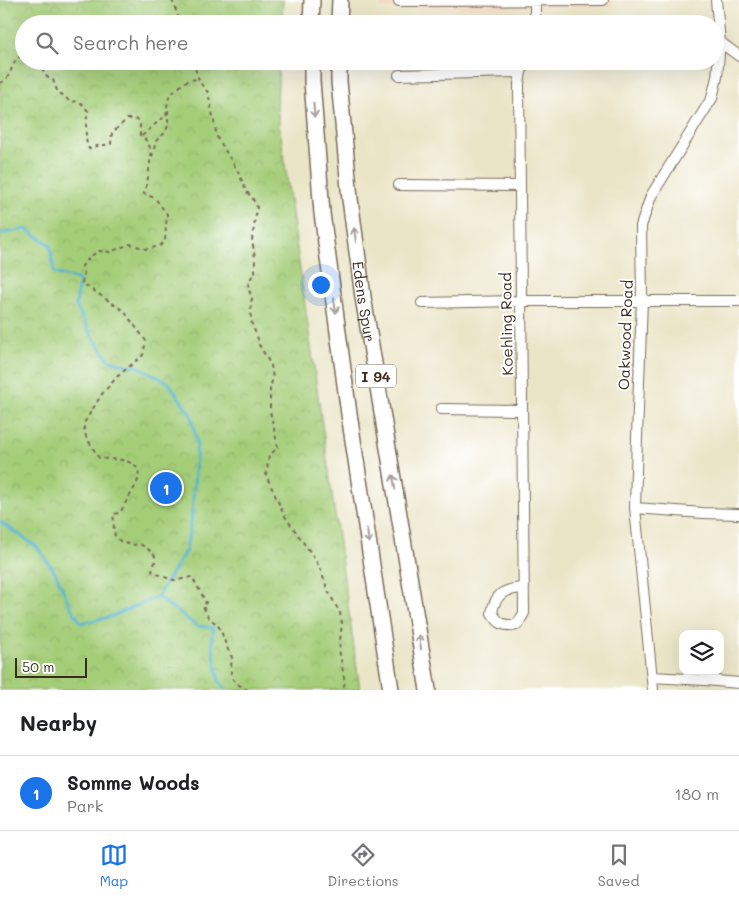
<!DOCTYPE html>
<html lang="en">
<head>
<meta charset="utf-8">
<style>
	body { margin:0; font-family:Mali,sans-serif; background:#f6f6f6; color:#202124 }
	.controls { position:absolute; right:15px; bottom:15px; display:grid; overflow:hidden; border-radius:10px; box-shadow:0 5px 20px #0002 }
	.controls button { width:45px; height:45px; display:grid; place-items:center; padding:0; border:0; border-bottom:1px solid #e0e0e0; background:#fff; color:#202124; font:25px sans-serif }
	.scale { position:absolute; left:15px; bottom:12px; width:72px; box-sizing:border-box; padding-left:5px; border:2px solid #3b2a1e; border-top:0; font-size:14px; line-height:18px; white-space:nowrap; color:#3b2a1e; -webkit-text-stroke:4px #fff; paint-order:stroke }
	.you { position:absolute; left:320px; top:284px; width:18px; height:18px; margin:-12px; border:4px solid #fff; border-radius:50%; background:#1a73e8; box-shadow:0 0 0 8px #1a73e833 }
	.badge { display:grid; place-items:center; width:32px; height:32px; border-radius:50%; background:#1a73e8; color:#fff; font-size:16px; font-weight:700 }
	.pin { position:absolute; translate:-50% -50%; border:2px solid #fff; box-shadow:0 1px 5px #0006 }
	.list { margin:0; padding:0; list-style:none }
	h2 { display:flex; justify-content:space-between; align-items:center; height:65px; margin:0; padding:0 20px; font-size:21px }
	h2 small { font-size:16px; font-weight:400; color:#757577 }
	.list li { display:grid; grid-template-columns:32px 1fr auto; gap:15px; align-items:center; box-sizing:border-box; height:75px; padding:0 20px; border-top:1px solid #e0e0e0 }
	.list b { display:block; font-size:19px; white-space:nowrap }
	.list p { margin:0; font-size:16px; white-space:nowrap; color:#757577 }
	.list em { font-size:16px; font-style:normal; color:#757577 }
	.icon { flex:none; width:28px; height:28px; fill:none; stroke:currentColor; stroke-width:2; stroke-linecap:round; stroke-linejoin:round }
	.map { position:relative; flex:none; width:739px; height:690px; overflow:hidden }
	.search { position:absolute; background:#fff; box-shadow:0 5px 20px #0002; left:15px; right:15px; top:15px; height:55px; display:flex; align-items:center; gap:12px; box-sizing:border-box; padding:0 18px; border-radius:28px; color:#757577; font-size:19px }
	.sheet { height:140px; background:#fff }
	nav { display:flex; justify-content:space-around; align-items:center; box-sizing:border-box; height:70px; border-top:1px solid #e0e0e0; background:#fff; font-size:14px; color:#757577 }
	nav a { display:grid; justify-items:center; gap:2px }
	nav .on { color:#1a73e8 }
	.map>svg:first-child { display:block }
</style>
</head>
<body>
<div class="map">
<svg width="739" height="690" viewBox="0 0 739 690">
	<defs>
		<pattern id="park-crowns" width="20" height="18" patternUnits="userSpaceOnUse" patternTransform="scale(1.25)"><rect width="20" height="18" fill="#a4cd78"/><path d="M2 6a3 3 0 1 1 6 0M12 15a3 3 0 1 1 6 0" fill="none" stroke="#8eb067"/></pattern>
	</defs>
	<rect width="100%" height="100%" fill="#fff"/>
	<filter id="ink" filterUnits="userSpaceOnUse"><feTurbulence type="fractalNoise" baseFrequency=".02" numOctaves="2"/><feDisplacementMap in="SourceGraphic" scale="10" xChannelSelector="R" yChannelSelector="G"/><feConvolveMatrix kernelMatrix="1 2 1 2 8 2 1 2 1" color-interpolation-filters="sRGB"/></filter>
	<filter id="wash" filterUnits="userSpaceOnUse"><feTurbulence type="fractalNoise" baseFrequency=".0096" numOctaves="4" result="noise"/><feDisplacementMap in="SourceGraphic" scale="20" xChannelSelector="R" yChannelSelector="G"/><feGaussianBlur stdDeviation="1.12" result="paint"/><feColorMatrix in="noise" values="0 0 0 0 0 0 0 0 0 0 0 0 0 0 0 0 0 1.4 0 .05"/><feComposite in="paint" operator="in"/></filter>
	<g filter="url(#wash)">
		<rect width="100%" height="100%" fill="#ebe5c8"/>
		<path fill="#f2d5bd" d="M382 0H612V6L381 8Z"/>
		<path fill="url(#park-crowns)" stroke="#707c4b" d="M0 0H283L282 24H24V61H279L277 108 360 690H0Z"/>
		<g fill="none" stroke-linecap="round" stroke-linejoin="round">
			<path stroke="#51b4d0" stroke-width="3" d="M0 234 26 229 50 245 54 273 79 280 76 306 90 333 109 360 131 366H138L169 383 191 415 197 443 192 515 186 550 157 597 110 617 81 623 70 606 55 572 36 546 0 522
				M157 597 197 626 213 628 212 644 219 681 227 690"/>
		</g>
	</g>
	<g filter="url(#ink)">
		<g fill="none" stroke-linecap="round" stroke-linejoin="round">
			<g stroke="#796b5a" stroke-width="12">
				<path id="minor" d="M399 1 603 0
					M535 1V24
					M720 42 739 56
					M399 75 521 72
					M399 185 520 186
					M422 303 521 301H739
					M441 409 522 410
					M635 508 703 513 739 514
					M524 588C505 589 495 593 492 613 499 624 503 626 517 625L524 613 519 84 521 72 526 61
					M652 677 705 680 739 683
					M653 690 635 508 637 437 642 300 641 226 651 196 712 98 717 77 720 42 716 0"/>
			</g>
			<g stroke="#796b5a" stroke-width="18">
				<g id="highway">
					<path d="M311 24 312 0"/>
					<path d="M339 24 340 0"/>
					<path d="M312 61V81L322 213 349 414 391 690"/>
					<path id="s1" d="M339 61V81L350 199 363 297 428 690"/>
				</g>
			</g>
			<path stroke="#796b5a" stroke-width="2" stroke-dasharray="4 4" stroke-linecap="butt" d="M172 0 181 24
				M40 61C43 70 43 77 53 80L58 93 63 95 70 102C80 100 82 103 88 111 86 121 84 141 89 149L97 146 111 144 112 133 127 119H133L138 120 140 125V135C154 145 151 155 149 170 148 178 147 186 144 194L155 198 167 214 165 240 160 246 146 249 130 244 110 252 99 251 91 256 82 266 84 275 82 283 124 311 146 341 143 355 118 376 102 394 84 423V427L86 437 99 458C112 460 129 457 138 469L139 478 132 493 130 495 120 513 113 514C116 528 108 539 128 544 133 545 135 545 140 544 145 547 155 553 156 559 156 562 152 567 152 571 154 573 171 580 175 580 180 580 186 578 192 577L205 600 206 603 203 605C204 608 207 617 210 619 212 621 215 622 217 624 224 634 225 647 232 657 230 677 229 679 247 690
				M193 61C196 71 199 85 208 92L217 137 239 173 246 191 253 199 257 207 252 240 255 257V272L249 281 248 287 252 298 250 311 252 324 258 339V343L271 365 273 378 270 388V411L278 447 269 456 266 475 284 515 315 559 321 571 328 591 340 613 342 623 339 649 345 683 342 690
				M0 83C15 77 8 60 24 55
				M142 136 160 120 166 116C167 111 167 105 168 100 170 94 174 92 178 88 186 81 188 78 199 80
				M152 157 156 141 160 137 165 133 168 126V107"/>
			<use href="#minor" stroke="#fff" stroke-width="10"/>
			<use href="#highway" stroke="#fff" stroke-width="15"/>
		</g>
		<defs><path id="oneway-shaft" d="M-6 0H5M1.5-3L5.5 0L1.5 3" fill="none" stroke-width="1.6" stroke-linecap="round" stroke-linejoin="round" transform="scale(1.25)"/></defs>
		<g stroke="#a79f9a">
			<use href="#oneway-shaft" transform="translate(314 110) rotate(85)"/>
			<use href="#oneway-shaft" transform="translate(355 235) rotate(-98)"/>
			<use href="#oneway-shaft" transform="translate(335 306) rotate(82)"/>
			<use href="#oneway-shaft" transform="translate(394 482) rotate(-99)"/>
			<use href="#oneway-shaft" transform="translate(368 536) rotate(81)"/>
			<use href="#oneway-shaft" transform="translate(420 642) rotate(-99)"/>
		</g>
	</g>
	<g text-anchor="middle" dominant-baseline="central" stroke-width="4" stroke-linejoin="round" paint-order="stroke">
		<rect fill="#fff" stroke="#766a62" stroke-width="1" x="356" y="364.5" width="40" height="23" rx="4"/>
		<g font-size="14" font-weight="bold" fill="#3b2a1e">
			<text x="376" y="376">I 94</text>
		</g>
		<g font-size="15" fill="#3b2a1e" stroke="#fff">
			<text stroke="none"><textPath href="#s1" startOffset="242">Edens Spur</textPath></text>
			<text transform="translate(506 324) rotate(-91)">Koehling Road</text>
			<text transform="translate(625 335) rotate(-88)">Oakwood Road</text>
		</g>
	</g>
</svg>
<div class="controls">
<button><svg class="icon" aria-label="layers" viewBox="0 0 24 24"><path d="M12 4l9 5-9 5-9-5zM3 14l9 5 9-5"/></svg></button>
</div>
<div class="scale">50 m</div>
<div class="you"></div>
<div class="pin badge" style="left:166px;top:488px">1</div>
<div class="search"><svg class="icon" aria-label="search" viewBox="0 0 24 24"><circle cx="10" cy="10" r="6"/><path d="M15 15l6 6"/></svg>Search here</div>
</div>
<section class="sheet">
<h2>Nearby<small></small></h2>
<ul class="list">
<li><span class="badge">1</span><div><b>Somme Woods</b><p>Park</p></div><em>180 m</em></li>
</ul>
</section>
<nav>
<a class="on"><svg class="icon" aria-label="map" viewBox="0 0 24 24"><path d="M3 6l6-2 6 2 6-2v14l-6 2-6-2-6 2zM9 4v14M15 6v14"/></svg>Map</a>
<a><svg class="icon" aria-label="directions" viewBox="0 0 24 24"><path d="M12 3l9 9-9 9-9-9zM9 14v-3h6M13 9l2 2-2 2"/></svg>Directions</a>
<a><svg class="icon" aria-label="saved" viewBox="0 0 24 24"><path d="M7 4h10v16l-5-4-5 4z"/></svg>Saved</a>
</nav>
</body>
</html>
